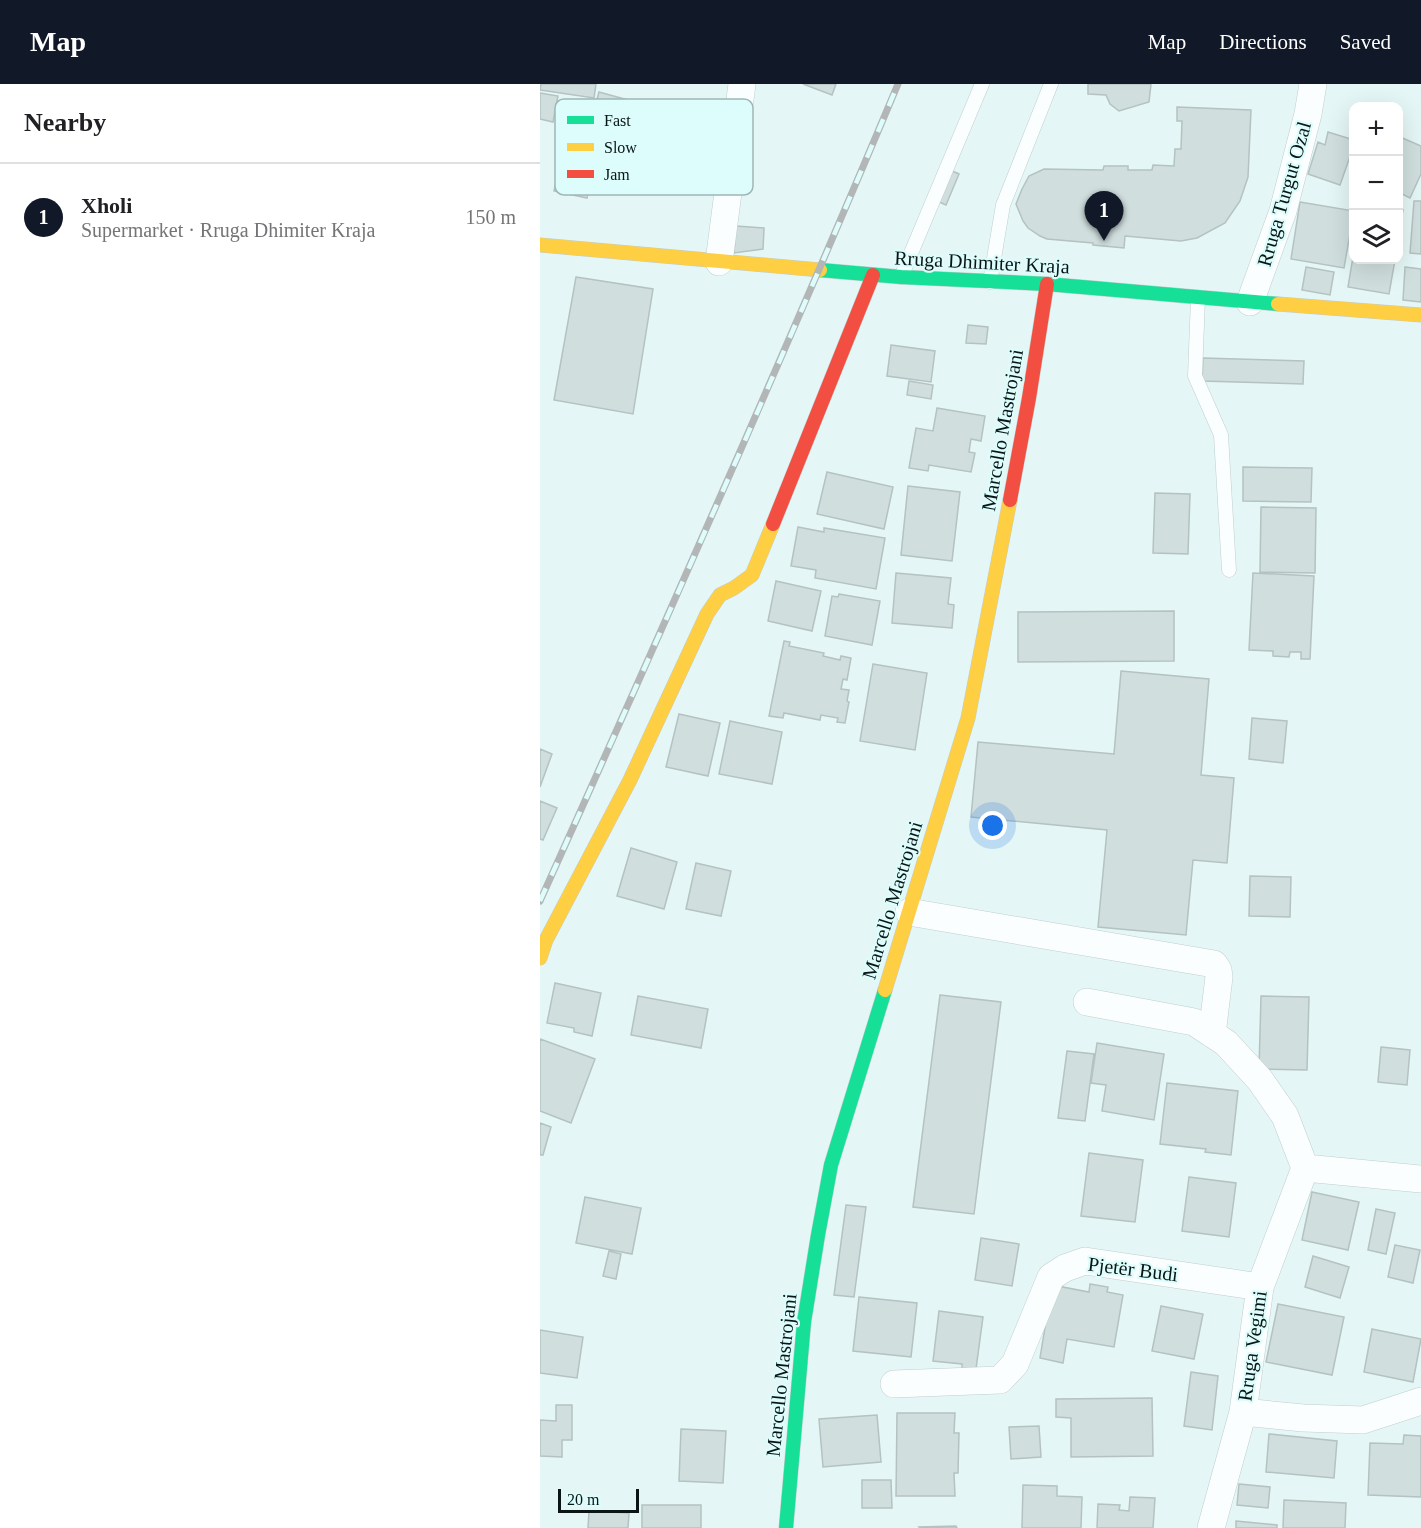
<!DOCTYPE html>
<html lang="en">
<head>
<meta charset="utf-8">
<style>
	body { margin:0; font-family:"Times New Roman",serif; background:#f6f6f6; color:#202124 }
	.controls { position:absolute; right:18px; top:18px; display:grid; overflow:hidden; border-radius:12px; box-shadow:0 6px 24px #0002 }
	.controls button { width:54px; height:54px; display:grid; place-items:center; padding:0; border:0; border-bottom:2px solid #e0e0e0; background:#fff; color:#202124; font:30px sans-serif }
	.scale { position:absolute; left:18px; bottom:15px; width:81px; box-sizing:border-box; padding-left:6px; border:3px solid #0a1515; border-top:0; font-size:16px; line-height:21px; white-space:nowrap; color:#0a1515; -webkit-text-stroke:4px #ddfdfc; paint-order:stroke }
	.you { position:absolute; left:453px; top:742px; width:21px; height:21px; margin:-15px; border:4px solid #fff; border-radius:50%; background:#1a73e8; box-shadow:0 0 0 9px #1a73e833 }
	.badge { display:grid; place-items:center; width:39px; height:39px; border-radius:50%; background:#111827; color:#fff; font-size:20px; font-weight:700 }
	.pin { position:absolute; translate:-50% -50px; filter:drop-shadow(0 2px 3px #0008) }
	.pin::after { content:''; position:absolute; top:32px; width:21px; height:18px; background:inherit; clip-path:polygon(0 0,100% 0,50% 100%) }
	.list { margin:0; padding:0; list-style:none }
	h2 { display:flex; justify-content:space-between; align-items:center; height:78px; margin:0; padding:0 24px; font-size:26px }
	h2 small { font-size:20px; font-weight:400; color:#757577 }
	.list li { display:grid; grid-template-columns:39px 1fr auto; gap:18px; align-items:center; box-sizing:border-box; height:108px; padding:0 24px; border-top:2px solid #e0e0e0 }
	.list b { display:block; font-size:22px; white-space:nowrap }
	.list p { margin:0; font-size:20px; white-space:nowrap; color:#757577 }
	.list em { font-size:20px; font-style:normal; color:#757577 }
	.icon { flex:none; width:33px; height:33px; fill:none; stroke:currentColor; stroke-width:2; stroke-linecap:round; stroke-linejoin:round }
	.map { position:relative; flex:none; width:881px; height:1444px; overflow:hidden }
	header { display:flex; align-items:center; gap:36px; box-sizing:border-box; height:84px; padding:0 30px; background:#111827; color:#fff }
	header strong { font-size:28px }
	nav { display:flex; gap:33px; margin-inline-start:auto; font-size:21px }
	main { display:flex }
	aside { flex:1; background:#fff }
	.map>svg:first-child { display:block }
</style>
</head>
<body>
<header>
<strong>Map</strong>
<nav><a>Map</a><a>Directions</a><a>Saved</a></nav>
</header>
<main>
<aside>
<h2>Nearby<small></small></h2>
<ul class="list">
<li><span class="badge">1</span><div><b>Xholi</b><p>Supermarket · Rruga Dhimiter Kraja</p></div><em>150 m</em></li>
</ul>
</aside>
<div class="map">
<svg width="881" height="1444" viewBox="0 0 881 1444">
	<rect width="100%" height="100%" fill="#e4f6f5"/>
	<path fill="#d0dede" stroke="#b4c2c1" stroke-width="1.5" d="M1 0H56L54 14 0 6Z
		M263 0H296L292 11Z
		M548 0H611L609 18 579 27 570 20 566 11 548 10Z
		M59 8 121 25 106 80 44 63Z
		M0 9 18 12 13 38 0 35Z
		M637 23 711 26 708 93 700 117 685 139 657 154 641 157 585 152 584 164 553 161V159L507 155 500 152 488 144 483 137 476 120 482 105 489 92 504 85 563 86 564 82H588V86H612L613 81 634 82 635 65H641L642 37H637Z
		M788 48 814 56V61L800 101 768 90 778 58 785 61Z
		M858 52 881 62V90L870 114 858 108Z
		M24 61 56 68 47 114 14 107Z
		M410 86 419 90 406 121 397 117Z
		M874 117H881V170L870 169Z
		M760 118 814 127 804 184 751 175Z
		M858 126H863L858 152Z
		M196 142 224 144 223 165 194 169Z
		M814 167V176H855L849 210 808 203Z
		M766 183 794 188 790 211 762 206Z
		M865 183 881 185V218L863 216Z
		M36 193 113 205 93 330 14 316Z
		M428 241 448 243 446 260 426 259Z
		M351 261 395 267 391 298 347 292Z
		M663 274 764 277 763 300 662 297Z
		M369 297 393 301 391 315 367 311Z
		M397 324 445 332 441 357 431 355 429 368 435 369 431 388 389 381 388 387 369 384 376 344 393 347Z
		M703 383 772 384 771 418 703 417Z
		M287 388 353 403 344 445 277 430Z
		M368 402 420 408 412 477 361 471Z
		M615 409 650 410 648 470 613 469Z
		M721 423 776 424 775 489 720 488Z
		M258 443 284 448V444L345 454 336 505 275 494 276 486 251 482Z
		M356 489 411 494 408 520 414 521 412 544 352 539Z
		M713 489 774 492 770 575H761V568H750L749 573 733 572V567L709 566Z
		M236 497 281 507 272 547 228 537Z
		M299 510 340 517 332 561 285 552 292 512 298 513Z
		M634 527V577L478 578V528Z
		M244 557 250 558 249 562 284 569 283 572 300 576 301 572 311 574 307 596 303 595 301 605 309 606 307 617 309 618 305 639 297 638 298 634 281 631 280 636 244 629 243 634 229 632Z
		M333 580 387 589 375 666 320 657Z
		M581 587 669 595 661 691 694 694 687 779 653 776 646 851 558 843 567 746 431 733 438 658 574 670Z
		M139 630 180 639 168 692 126 683Z
		M712 634 747 637 743 679 709 675Z
		M190 637 242 648 232 700 179 690Z
		M0 665 12 670 0 703Z
		M0 717 17 724 3 756 0 755Z
		M91 764 137 778 124 825 77 812Z
		M156 779 191 787 181 832 146 825Z
		M710 792 751 793 750 833 709 832Z
		M15 899 61 909 52 952 34 948V944L7 939Z
		M400 911 461 918 434 1130 373 1123Z
		M98 912 168 925 161 964 91 951Z
		M721 912 769 913 767 986 719 985Z
		M0 955 55 975 31 1039 0 1027Z
		M557 959 624 970 614 1036 562 1027 566 1001 551 999Z
		M841 963 870 966 867 1001 838 998Z
		M527 967 554 970 545 1037 518 1034Z
		M627 999 698 1007 691 1071 665 1068 666 1065 620 1060Z
		M0 1039 11 1043 3 1071H0Z
		M549 1069 603 1076 595 1138 541 1132Z
		M649 1093 696 1099 689 1153 642 1147Z
		M772 1108 819 1118 808 1166 762 1156Z
		M45 1113 101 1124 92 1170 36 1159Z
		M306 1121 326 1123 314 1213 294 1211Z
		M836 1125 855 1129 846 1170 828 1166Z
		M441 1154 479 1160 472 1202 435 1196Z
		M855 1161 880 1166 873 1199 848 1193Z
		M69 1167 81 1170 76 1195 63 1192Z
		M773 1172 809 1183 800 1214 765 1203Z
		M550 1200 568 1203 567 1208 583 1211 574 1263 527 1255 523 1279 500 1274 512 1201 549 1208Z
		M319 1213 377 1219 371 1273 313 1267Z
		M738 1220 804 1233 792 1291 726 1278Z
		M621 1222 663 1230 654 1275 612 1267Z
		M399 1227 443 1233 436 1285 422 1284V1280L393 1277Z
		M832 1245 881 1255 873 1298 824 1288Z
		M0 1246 43 1253 37 1294 0 1289Z
		M651 1288 678 1292 672 1346 644 1342Z
		M612 1314 613 1372 531 1373V1334L516 1333V1315Z
		M16 1321H32V1356H22V1373L0 1372V1336L16 1337Z
		M357 1329H415L414 1349H419L418 1389H414L415 1412H356Z
		M337 1331 341 1378 283 1383 279 1335Z
		M499 1342 501 1373 471 1375 469 1343Z
		M141 1345 186 1347 183 1399 139 1397Z
		M729 1350 797 1357 794 1394 726 1388Z
		M864 1351 881 1352V1413L828 1411 830 1359 863 1360Z
		M322 1396H351L352 1424H322Z
		M699 1400 730 1403 728 1424 697 1421Z
		M483 1401 517 1402V1412L542 1413 541 1444H482Z
		M590 1413 615 1414 613 1444H557L558 1420 580 1421 579 1426 589 1427Z
		M744 1416 806 1419 805 1444H743Z
		M102 1421H161V1444H102Z
		M49 1427 89 1429 88 1444H48Z
		M696 1437 737 1441V1444H696Z
		M416 1442 417 1444H380L379 1443Z"/>
	<g fill="none" stroke-linecap="round" stroke-linejoin="round">
		<g stroke="#c1cece" stroke-width="15">
			<path id="lane" d="M361 193 442 0
				M450 198 463 121 511 0
				M658 214 655 292 681 351 689 486"/>
		</g>
		<g stroke="#c1cece" stroke-width="28">
			<path id="street" d="M179 178 202 0
				M710 218 743 127 768 30 773 0
				M369 828 674 880 678 886 679 893 672 950
				M547 918 654 938 686 959 720 996 745 1032 765 1084
				M765 1084 881 1095
				M354 1300 460 1296 475 1280 511 1193 525 1184 545 1177 720 1203
				M703 1328 763 1334 823 1336 881 1317
				M671 1444 703 1328 720 1203 765 1084"/>
		</g>
		<g stroke="#c1cece" stroke-width="15">
			<path id="fast" d="M280 186 361 193 507 200 738 220
				M246 1444 264 1238 278 1151 291 1081 345 906"/>
		</g>
		<g stroke="#c1cece" stroke-width="15">
			<path id="slow" d="M0 161 280 186
				M738 220 881 231
				M0 874 6 856 90 696 167 530 180 511 194 504 212 491 233 440
				M345 906 428 634 470 416"/>
		</g>
		<g stroke="#c1cece" stroke-width="15">
			<path id="jam" d="M470 416 489 314 507 200
				M233 440 333 191"/>
		</g>
		<use href="#lane" stroke="#fbfefe" stroke-width="14"/>
		<use href="#street" stroke="#fbfefe" stroke-width="27"/>
		<use href="#fast" stroke="#16e098" stroke-width="14"/>
		<use href="#slow" stroke="#ffcf43" stroke-width="14"/>
		<use href="#jam" stroke="#f24e42" stroke-width="14"/>
		<g stroke="#b2b6b6" stroke-width="7">
			<path id="rail" d="M0 817C122 546 243 274 358 0"/>
		</g>
		<use href="#rail" stroke="#ddfdfc" stroke-width="4.5" stroke-dasharray="14" stroke-linecap="butt"/>
	</g>
	<g text-anchor="middle" dominant-baseline="central" stroke-width="4.5" stroke-linejoin="round" paint-order="stroke">
		<g font-size="20" fill="#0a1515" stroke="#ddfdfc">
			<text transform="translate(744 110) rotate(-74)">Rruga Turgut Ozal</text>
			<text transform="translate(442 178) rotate(3)">Rruga Dhimiter Kraja</text>
			<text transform="translate(462 346) rotate(-80)">Marcello Mastrojani</text>
			<text transform="translate(352 816) rotate(-73)">Marcello Mastrojani</text>
			<text transform="translate(593 1185) rotate(7)">Pjetër Budi</text>
			<text transform="translate(712 1262) rotate(-82)">Rruga Vegimi</text>
			<text transform="translate(241 1291) rotate(-84)">Marcello Mastrojani</text>
		</g>
	</g>
	<rect x="15" y="15" width="198" height="96" rx="9" fill="#ddfdfc" stroke="#9eb7b7" stroke-width="1.5"/>
	<rect x="27" y="32" width="27" height="8" fill="#16e098"/>
	<rect x="27" y="59" width="27" height="8" fill="#ffcf43"/>
	<rect x="27" y="86" width="27" height="8" fill="#f24e42"/>
	<g font-size="16" fill="#0a1515">
		<text x="64" y="42">Fast</text>
		<text x="64" y="69">Slow</text>
		<text x="64" y="96">Jam</text>
	</g>
</svg>
<div class="controls">
<button>+</button>
<button>−</button>
<button><svg class="icon" aria-label="layers" viewBox="0 0 24 24"><path d="M12 4l9 5-9 5-9-5zM3 14l9 5 9-5"/></svg></button>
</div>
<div class="scale">20 m</div>
<div class="you"></div>
<div class="pin badge" style="left:564px;top:157px">1</div>
</div>
</main>
</body>
</html>
